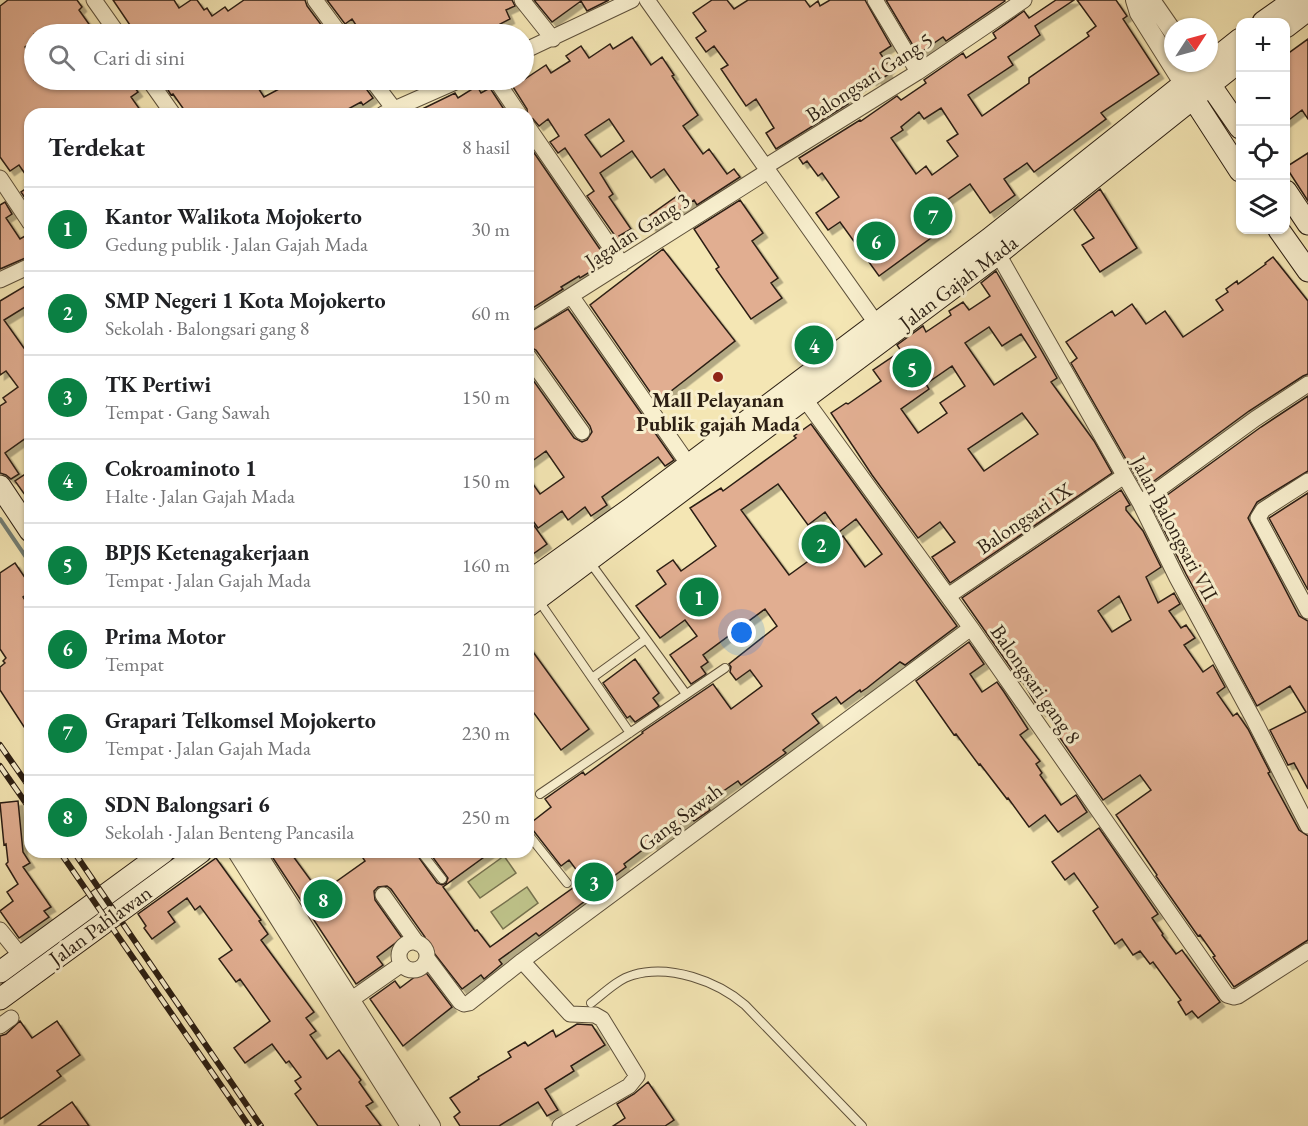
<!DOCTYPE html>
<html lang="id">
<head>
<meta charset="utf-8">
<style>
	body { margin:0; font-family:"EB Garamond",serif; background:#f6f6f6; color:#202124 }
	.controls { position:absolute; right:18px; top:18px; display:grid; overflow:hidden; border-radius:12px; box-shadow:0 2px 4px #0004 }
	.controls button { width:54px; height:54px; display:grid; place-items:center; padding:0; border:0; border-bottom:2px solid #e0e0e0; background:#fff; color:#202124; font:30px sans-serif }
	.compass { position:absolute; left:1164px; top:18px; width:54px; height:54px; border-radius:50%; background:#fff; box-shadow:0 2px 4px #0004; rotate:54deg }
	.you { position:absolute; left:742px; top:633px; width:21px; height:21px; margin:-15px; border:4px solid #fff; border-radius:50%; background:#1a73e8; box-shadow:0 0 0 9px #1a73e833 }
	.badge { display:grid; place-items:center; width:39px; height:39px; border-radius:50%; background:#0b8043; color:#fff; font-size:20px; font-weight:700 }
	.pin { position:absolute; translate:-50% -50%; border:3px solid #fff; box-shadow:0 2px 6px #0006 }
	.list { margin:0; padding:0; list-style:none }
	h2 { display:flex; justify-content:space-between; align-items:center; height:78px; margin:0; padding:0 24px; font-size:26px }
	h2 small { font-size:20px; font-weight:400; color:#757577 }
	.list li { display:grid; grid-template-columns:39px 1fr auto; gap:18px; align-items:center; box-sizing:border-box; height:84px; padding:0 24px; border-top:2px solid #e0e0e0 }
	.list b { display:block; font-size:22px; white-space:nowrap }
	.list p { margin:0; font-size:20px; white-space:nowrap; color:#757577 }
	.list em { font-size:20px; font-style:normal; color:#757577 }
	.icon { flex:none; width:33px; height:33px; fill:none; stroke:currentColor; stroke-width:2; stroke-linecap:round; stroke-linejoin:round }
	.map { position:relative; flex:none; width:1308px; height:1126px; overflow:hidden }
	.search { position:absolute; background:#fff; box-shadow:0 2px 4px #0004; left:24px; top:24px; width:510px; height:66px; display:flex; align-items:center; gap:15px; box-sizing:border-box; padding:0 21px; border-radius:33px; color:#757577; font-size:22px }
	.panel { position:absolute; background:#fff; box-shadow:0 2px 4px #0004; left:24px; top:108px; width:510px; height:750px; border-radius:18px }
	.map>svg:first-child { display:block }
</style>
</head>
<body>
<div class="map">
<svg width="1308" height="1126" viewBox="0 0 1308 1126">
	<defs>
		<filter id="shadow"><feDropShadow dx="4.5" dy="4.5" stdDeviation="0" flood-color="#0004"/></filter>
	</defs>
	<rect width="100%" height="100%" fill="#f4e6b4"/>
	<filter id="stains"><feTurbulence type="fractalNoise" baseFrequency=".00333" numOctaves="4"/><feColorMatrix values="0 0 0 0 .2 0 0 0 0 .09 0 0 0 0 .02 0 0 0 .5 -.17"/></filter>
	<radialGradient id="worn" r=".72"><stop offset=".6" stop-color="#630" stop-opacity="0"/><stop offset="1" stop-color="#630" stop-opacity=".3"/></radialGradient>
	<path fill="#bfc48b" stroke="#76724f" stroke-width="1.5" d="M504 856 516 873 480 898 468 882Z
		M527 887 538 903 503 929 491 912Z"/>
	<g fill="none" stroke-linecap="round" stroke-linejoin="round">
		<path stroke="#717e75" stroke-width="4" d="M0 519 30 563"/>
	</g>
	<path fill="#e1ae91" stroke="#2c1f13" stroke-width="1.5" fill-rule="evenodd" filter="url(#shadow)" d="M8 0H77L82 7 79 10 96 34H34V41L25 47 34 62V80H117L121 85 129 80 138 92 131 97 143 114H30V181L19 165 10 171 0 157V6Z
		M113 0H174L179 8 191 0H197L204 10 207 8 212 16 225 7 228 11 244 0H305L307 6 328 34H136Z
		M327 0H512L515 6 506 10 510 19 500 24 504 34H362L352 19 345 24Z
		M534 0H609L587 11 581 1 552 22Z
		M712 0H727L734 9 748 0H805L810 7 818 1 820 6 830 0H865L891 46 880 53 890 68 887 71 889 74 878 81 876 78 872 81 871 79 853 92 855 96 847 102 848 104 776 149 766 133 774 128 756 99 746 106 721 69 728 65 714 46 706 52 696 38 706 31 693 13Z
		M886 0H1004L1005 1 946 41 943 37 918 54Z
		M1056 0H1074L1035 26 1040 35 1008 57 1013 65 968 95 982 116 1029 83V78L1089 36 1087 33 1096 26 1077 0H1116L1127 16 1123 19 1159 74 1101 113 1106 119 1034 172 1027 163 1004 179 1015 195 990 213 970 184 933 210 946 227 879 276 840 222 828 230 816 213 839 197 822 173 818 176 807 161 803 164 799 158 860 120 861 121 897 96 901 100 926 83 924 80 963 53 966 58 996 38 993 33 1024 11 1029 18ZM941 108 958 134 947 141 958 156 932 175 926 166 916 174 891 138 903 130 901 127 919 112 924 119Z
		M632 37 651 65 662 57 674 75 672 76 698 115 683 126 703 154 709 149 727 174 734 169 740 177 697 205 694 200 653 229 646 218 681 193 664 169 651 178 632 151 600 173 613 194 609 197 631 229 619 236 621 238 618 240 587 196 594 191 565 148 558 153 550 142 559 136 548 119 539 126 533 119 528 117 527 109 513 87 546 65 551 73 570 61 566 56 581 46 589 58 610 44 613 49ZM609 119 624 141 601 157 585 135Z
		M1308 39V119L1302 110 1286 122V55Z
		M173 80H253L264 97 296 80H362L364 86 373 98 363 105 361 102 339 114H187L173 94 171 95 165 85Z
		M477 86 481 93 490 88 507 114H412L455 93 458 98Z
		M528 144 608 261 580 278 579 276 561 287 563 289 528 311Z
		M1308 153V201L1286 167Z
		M30 186V203L29 204 21 192Z
		M1100 189 1137 248 1100 272 1082 245 1094 238 1074 210Z
		M740 200 763 233 752 241 778 278 771 283 782 298 751 319 716 269 719 267 694 229Z
		M5 202 12 214 6 218 20 239 30 233V256L0 269V205Z
		M663 249 735 341 657 402 590 305Z
		M1273 257 1308 301V374L1303 376 1249 411 1143 489 1071 363 1077 358 1066 342 1112 311 1115 316 1132 304 1146 324 1165 311 1183 337 1223 310 1216 300 1228 292 1226 289 1237 281 1238 284 1266 264 1265 263Z
		M996 271 1057 378 1051 382 1094 441 1112 473 950 583 932 557 955 542 940 522 918 538 872 475 831 413 846 403 848 404 881 381 873 370 901 351 897 345 923 326 926 332 951 315 949 311 963 302 969 310 990 296 981 283ZM989 327 1002 346 1021 334 1036 357 994 385 965 343ZM952 366 965 386 940 403 947 413 918 433 901 409 929 389 926 384ZM1022 413 1038 434 984 471 968 449Z
		M25 286 26 288 30 286V304L4 320 26 351 30 348V435L5 453 19 474 11 479 6 475 0 473V406L6 402 3 398 18 387 6 371 0 375V301Z
		M568 309 674 460 665 466 658 457 602 497 607 505 591 516 585 507 568 520 562 511 538 528 528 514V477L540 494 564 477 546 451 528 464V373L574 438 582 442 587 440 592 432 590 426 536 350 528 346V333Z
		M1308 396V471L1257 502 1248 518 1299 616 1308 621V789L1294 763 1288 765 1270 730 1306 712 1290 686 1257 706 1186 574 1152 506 1261 427Z
		M811 424 957 626 905 665 900 662 867 688 861 692 860 690 841 704 836 697 812 714 819 723 783 750 786 753 741 785 738 781 719 794 721 796 707 806 710 810 694 821 691 817 653 845 652 843 624 864 626 867 606 882 607 884 555 924 539 936 536 933 499 960 502 964 484 979 481 975 462 989 427 944 425 937 391 889 387 886 378 887 374 891 375 900 402 938 377 957 383 965 356 984 269 852H290L320 893 365 861 359 852H415L437 883 442 885 446 883 448 878 429 852H491L443 887 475 931 477 930 490 947 584 880 569 860 561 866 533 830 528 828V825L551 807 545 799 583 772 585 775 643 733 642 732 713 684 731 709 762 686 750 670 736 680 730 672 731 667 729 664 777 626 765 609 703 655 708 662 701 667 706 674 691 684 670 655 697 636 685 620 660 638 636 606 666 584 657 571 673 560 681 571 716 546 690 508 721 488 723 491 796 438 794 436ZM778 484 808 525 825 512 839 532 856 519 882 554 865 567 843 536 789 575 741 510Z
		M30 471V502L15 481Z
		M1121 490 1130 505 1126 507V510L1143 531 1161 567 1146 577 1158 603 1174 593 1180 604 1169 611 1181 628 1186 625 1195 638 1184 645 1203 672 1213 665 1225 687 1217 693 1233 716 1237 713 1248 729 1270 772 1268 773 1299 830 1308 836V940L1234 987 1213 957 1215 956 1200 935 1198 936 1156 876 1157 875 1116 815 1151 790 1140 775 1103 800 1056 732 1064 727 1057 711 1041 712 1022 680 1020 681 962 598ZM1119 596 1131 620 1112 632 1098 611Z
		M1308 493V590L1269 518Z
		M528 517 547 544 533 554 528 547Z
		M15 563 30 585V592L23 597 30 608V736L0 690V667L5 663 3 661 6 658 0 649V573Z
		M969 642 984 664 970 674 982 692 997 682 1004 692 1028 729 1020 735 1040 761 1036 764 1042 773 1040 775 1061 805 1076 795 1087 812 1058 832 1045 815 1029 827 1008 798 1007 799 980 764 979 765 956 734 954 735 916 681Z
		M528 645 589 729 561 750 528 705Z
		M635 659 659 693 653 698 659 706 635 722 630 716 627 718 603 683Z
		M18 801 23 852 30 863 23 867 51 907 44 911 49 917 19 938 0 911 13 901 7 892 18 884 6 864 8 862 6 844 4 845 0 803Z
		M1099 828 1158 914 1152 918 1163 934 1162 935 1176 954 1182 950 1220 1002 1198 1018 1192 1011 1186 1015 1178 1002 1181 1000 1153 962 1150 964 1140 951 1133 955 1122 939 1115 944 1093 911 1098 907 1074 873 1065 880 1052 862Z
		M216 858 261 920 259 921 268 934 261 940 314 1012 306 1018 316 1031 310 1035 327 1059 339 1050 361 1080 359 1082 373 1102 366 1106 381 1126H318L295 1094 301 1089 295 1081 301 1077 289 1061 286 1063 272 1044 245 1063 234 1048 270 1021 240 979 236 982 219 959 232 950 200 906 195 910 187 898 168 912 175 922 152 939 144 928 146 926 138 914Z
		M424 970 452 1007 403 1046 370 999 395 981 400 988Z
		M20 1021 32 1038 57 1021 80 1055 57 1071 61 1076 0 1119V1036L6 1034Z
		M577 1024 592 1025 605 1045 571 1066 574 1071 545 1089 558 1110 547 1116 538 1102 499 1126H460L454 1117 460 1112 450 1098 479 1079 478 1077 511 1057 508 1052 525 1042 528 1046 553 1030 556 1037Z
		M648 1082 674 1120 665 1126H613L625 1118 617 1104 634 1094Z
		M72 1102 89 1126H38Z"/>
	<g fill="none" stroke-linecap="round" stroke-linejoin="round">
		<g stroke="#5e513b" stroke-width="10">
			<path id="service" d="M589 561 686 694
				M539 601 630 733
				M592 678 646 639
				M540 794 725 668
				M528 834 567 883
				M421 852 442 879
				M591 1003C603 994 618 979 633 975 670 964 717 981 745 1005L862 1126"/>
		</g>
		<g stroke="#5e513b" stroke-width="17">
			<path id="minor" d="M94 0 118 34
				M315 0 340 34
				M522 0 553 39
				M647 0 881 330
				M875 0 918 72
				M524 51 632 0
				M149 80 173 114
				M372 80 394 109
				M496 80 519 114
				M383 114 460 80
				M528 127 622 264
				M765 167 918 72 1024 0
				M0 178 30 223
				M998 254 1140 503 1177 578 1254 720 1308 826
				M0 280 30 266
				M572 297 689 465
				M528 323 768 171
				M528 356 582 432
				M804 398 971 628 1227 995 1234 997 1238 996 1308 951
				M1308 481 1263 510 1258 518 1308 611
				M1140 503 1255 419 1308 384
				M948 596 1124 476
				M383 895 417 943
				M0 930 21 956
				M399 956a14 14 0 1 1 28 0a14 14 0 1 1-28 0Z
				M427 958 460 1002 464 1004 469 1003 522 961 971 628
				M522 961 570 1014 595 1015 602 1019 637 1076 629 1086 560 1126
				M352 999 402 964
				M0 1026 11 1018"/>
		</g>
		<g stroke="#5e513b" stroke-width="20">
			<path id="tertiary" d="M1135 0 1139 13 1183 83
				M1148 0 1155 6 1173 32
				M237 852 410 1126
				M256 852 431 1126"/>
		</g>
		<g stroke="#2c1f13" stroke-width="23">
			<path id="secondary" d="M1263 22 1294 0
				M1286 27 1308 10
				M1202 73 1240 128
				M1185 86 1240 171
				M1286 191 1308 224
				M1279 230 1308 271
				M0 486 30 531
				M528 582 634 506 989 239 1240 39
				M528 606 998 254 1240 61
				M0 972 164 852
				M0 999 201 852"/>
		</g>
		<use href="#service" stroke="#f8efce" stroke-width="8"/>
		<use href="#minor" stroke="#f8efce" stroke-width="15"/>
		<use href="#tertiary" stroke="#f8efce" stroke-width="18"/>
		<use href="#secondary" stroke="#f8efce" stroke-width="21"/>
		<g stroke="#2c1f13" stroke-width="6">
			<path id="rail" d="M0 745 30 788
				M0 766 30 809
				M60 852 249 1126
				M74 852 261 1126"/>
		</g>
		<use href="#rail" stroke="#f8efce" stroke-width="4" stroke-dasharray="11" stroke-linecap="butt"/>
	</g>
	<circle fill="#8f2418" stroke="#f8efce" stroke-width="2" cx="718" cy="377" r="6"/>
	<g text-anchor="middle" dominant-baseline="central" stroke-width="6" stroke-linejoin="round" paint-order="stroke">
		<g font-size="21" fill="#2c1f13" stroke="#f8efce">
			<text transform="translate(869 77) rotate(-33)">Balongsari Gang 5</text>
			<text transform="translate(637 230) rotate(-33)">Jagalan Gang 3</text>
			<text transform="translate(958 282) rotate(-37)">Jalan Gajah Mada</text>
			<text transform="translate(1024 518) rotate(-34)">Balongsari IX</text>
			<text transform="translate(1175 528) rotate(62)">Jalan Balongsari VII</text>
			<text transform="translate(1036 684) rotate(55)">Balongsari gang 8</text>
			<text transform="translate(680 817) rotate(-37)">Gang Sawah</text>
			<text transform="translate(100 925) rotate(-36)">Jalan Pahlawan</text>
		</g>
		<g font-size="21" font-weight="bold" fill="#2c1f13" stroke="#f8efce">
			<text x="718" y="399">Mall Pelayanan<tspan x="718" dy="24">Publik gajah Mada</tspan></text>
		</g>
	</g>
	<rect width="100%" height="100%" filter="url(#stains)"/>
	<rect width="100%" height="100%" fill="url(#worn)"/>
</svg>
<div class="controls">
<button>+</button>
<button>−</button>
<button><svg class="icon" aria-label="locate" viewBox="0 0 24 24"><circle cx="12" cy="12" r="6"/><path d="M12 2v4M12 18v4M2 12h4M18 12h4"/></svg></button>
<button><svg class="icon" aria-label="layers" viewBox="0 0 24 24"><path d="M12 4l9 5-9 5-9-5zM3 14l9 5 9-5"/></svg></button>
</div>
<svg class="compass" viewBox="-18 -18 36 36"><path d="M0-13l5 13h-10z" fill="#e53935"/><path d="M0 13l5-13h-10z" fill="#757577"/></svg>
<div class="you"></div>
<div class="pin badge" style="left:699px;top:597px">1</div>
<div class="pin badge" style="left:821px;top:544px">2</div>
<div class="pin badge" style="left:594px;top:882px">3</div>
<div class="pin badge" style="left:814px;top:345px">4</div>
<div class="pin badge" style="left:912px;top:368px">5</div>
<div class="pin badge" style="left:876px;top:241px">6</div>
<div class="pin badge" style="left:933px;top:216px">7</div>
<div class="pin badge" style="left:323px;top:899px">8</div>
<div class="search"><svg class="icon" aria-label="search" viewBox="0 0 24 24"><circle cx="10" cy="10" r="6"/><path d="M15 15l6 6"/></svg>Cari di sini</div>
<section class="panel">
<h2>Terdekat<small>8 hasil</small></h2>
<ul class="list">
<li><span class="badge">1</span><div><b>Kantor Walikota Mojokerto</b><p>Gedung publik · Jalan Gajah Mada</p></div><em>30 m</em></li>
<li><span class="badge">2</span><div><b>SMP Negeri 1 Kota Mojokerto</b><p>Sekolah · Balongsari gang 8</p></div><em>60 m</em></li>
<li><span class="badge">3</span><div><b>TK Pertiwi</b><p>Tempat · Gang Sawah</p></div><em>150 m</em></li>
<li><span class="badge">4</span><div><b>Cokroaminoto 1</b><p>Halte · Jalan Gajah Mada</p></div><em>150 m</em></li>
<li><span class="badge">5</span><div><b>BPJS Ketenagakerjaan</b><p>Tempat · Jalan Gajah Mada</p></div><em>160 m</em></li>
<li><span class="badge">6</span><div><b>Prima Motor</b><p>Tempat</p></div><em>210 m</em></li>
<li><span class="badge">7</span><div><b>Grapari Telkomsel Mojokerto</b><p>Tempat · Jalan Gajah Mada</p></div><em>230 m</em></li>
<li><span class="badge">8</span><div><b>SDN Balongsari 6</b><p>Sekolah · Jalan Benteng Pancasila</p></div><em>250 m</em></li>
</ul>
</section>
</div>
</body>
</html>
